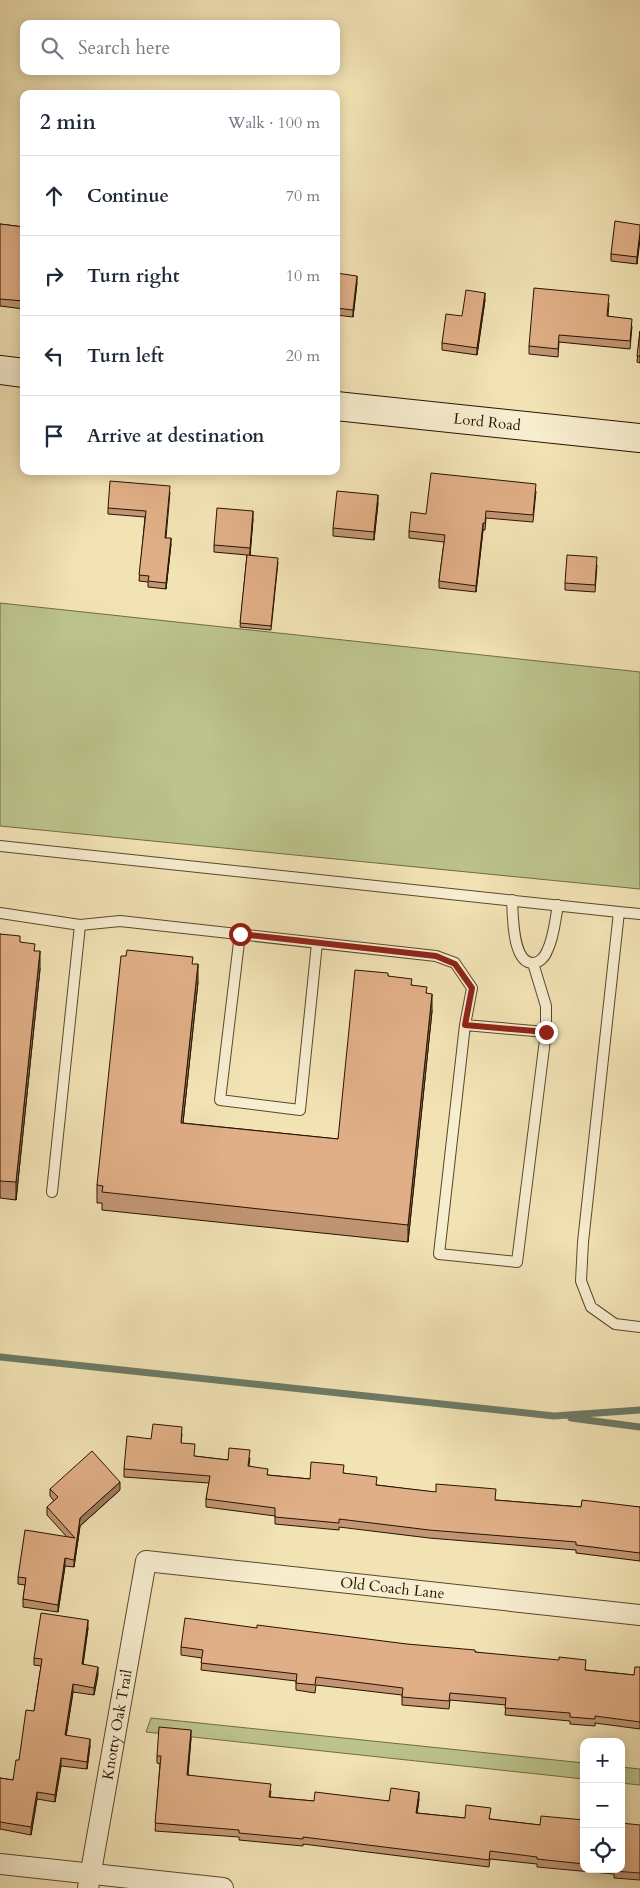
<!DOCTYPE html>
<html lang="en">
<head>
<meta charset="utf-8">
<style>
	body { margin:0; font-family:Cardo,serif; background:#f6f6f7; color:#1f2937 }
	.controls { position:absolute; right:15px; bottom:15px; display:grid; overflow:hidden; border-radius:10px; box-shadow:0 2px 12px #0003 }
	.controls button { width:45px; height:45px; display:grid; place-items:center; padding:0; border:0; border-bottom:1px solid #e0e1e3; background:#fff; color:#1f2937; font:25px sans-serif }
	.stop { position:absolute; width:15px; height:15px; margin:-11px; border:4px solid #8f2418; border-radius:50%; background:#fff }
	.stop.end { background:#8f2418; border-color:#fff; box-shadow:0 1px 5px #0008 }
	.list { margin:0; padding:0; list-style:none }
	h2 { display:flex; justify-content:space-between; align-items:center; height:65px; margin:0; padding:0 20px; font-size:21px }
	h2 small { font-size:16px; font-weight:400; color:#747a83 }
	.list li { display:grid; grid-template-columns:32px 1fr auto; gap:15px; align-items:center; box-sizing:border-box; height:80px; padding:0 20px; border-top:1px solid #e0e1e3 }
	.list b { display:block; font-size:19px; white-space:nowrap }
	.list em { font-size:16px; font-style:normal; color:#747a83 }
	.icon { flex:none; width:28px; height:28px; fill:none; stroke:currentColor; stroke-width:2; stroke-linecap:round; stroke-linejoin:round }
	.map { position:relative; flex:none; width:640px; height:1888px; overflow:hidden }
	.search { position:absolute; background:#fff; box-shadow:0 2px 12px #0003; left:20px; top:20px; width:320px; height:55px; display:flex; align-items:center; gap:12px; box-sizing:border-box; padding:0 18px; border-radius:10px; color:#747a83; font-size:19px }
	.panel { position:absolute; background:#fff; box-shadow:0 2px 12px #0003; left:20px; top:90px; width:320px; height:385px; border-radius:10px }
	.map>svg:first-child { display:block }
</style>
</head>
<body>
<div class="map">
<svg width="640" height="1888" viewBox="0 0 640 1888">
	<rect width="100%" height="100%" fill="#f2e3b5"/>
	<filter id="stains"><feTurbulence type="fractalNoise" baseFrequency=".004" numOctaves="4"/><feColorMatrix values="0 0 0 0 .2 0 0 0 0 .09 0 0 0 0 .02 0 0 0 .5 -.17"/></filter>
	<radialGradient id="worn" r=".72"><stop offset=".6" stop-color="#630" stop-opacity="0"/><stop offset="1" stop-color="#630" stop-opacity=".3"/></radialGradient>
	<path fill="#bcc38c" stroke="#726b46" d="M0 603 640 672V889L0 826Z
		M151 1718 584 1763V1779L146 1732Z
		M621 1767 640 1769V1785L621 1783Z"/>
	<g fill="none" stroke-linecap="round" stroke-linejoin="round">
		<path stroke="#6d7a66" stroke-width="7" d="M0 1357 554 1416 640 1410
			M571 1418 640 1427"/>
		<g stroke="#5a472e" stroke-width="12">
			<path id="lane" d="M0 846 619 912
				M512 900C513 915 512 963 533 963 539 963 545 957 547 951 554 938 555 920 558 905
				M0 913 80 925 120 921 436 956 455 963 472 988 465 1025 439 1254 517 1262 546 1032 465 1025
				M640 914 619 912 583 1242 581 1281 591 1307 615 1324 640 1327
				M240 934 220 1100 300 1110 317 943
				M533 963 546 1006V1032
				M52 1192 80 925"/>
		</g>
		<g stroke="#5a472e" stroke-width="22">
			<g id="street">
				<path d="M0 1864 223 1888"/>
				<path id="s1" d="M88 1888 146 1561 640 1615"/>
			</g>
		</g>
		<g stroke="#271301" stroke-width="30">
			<g id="secondary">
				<path d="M0 370 24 373"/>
				<path id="s2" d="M336 406 640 438"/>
			</g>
		</g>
		<use href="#lane" stroke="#f7edcf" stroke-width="10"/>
		<use href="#street" stroke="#f7edcf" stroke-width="20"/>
		<use href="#secondary" stroke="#f7edcf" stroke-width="28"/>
	</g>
	<path fill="#c29674" stroke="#271301" d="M0 224 24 227V309L0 306Z
		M640 225 637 264 611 261V254Z
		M336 273 357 283 353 317 336 315Z
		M485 300 477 355 442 350V343L462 316Z
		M609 303 608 316 632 326 630 349 559 342 558 357 529 354V346Z
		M640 331V363L637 362Z
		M536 491 533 522 486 518 485 530H483L476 592 439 588V581L444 542 409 538V531L426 514Z
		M170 492 166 538 171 544 166 589 148 587V582L139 581 145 517 108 514V508Z
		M378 503 374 540 333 536V528Z
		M253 519 250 555 278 562 271 630 240 627 247 555 214 552V545Z
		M597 565 595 592 565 590V583Z
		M0 934 20 942 35 951 40 969 16 1200 0 1198Z
		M193 964 198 982 183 1123 338 1139 388 976 412 985 427 993 432 1011 408 1242 102 1210V1203H97V1185Z
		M182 1434 181 1443 194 1456 228 1460 250 1458 249 1466 268 1475 310 1479 344 1473 377 1485 495 1500 581 1507H640V1561L576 1553V1550L429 1538 339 1527V1530L275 1524V1516L206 1507V1499L209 1483 124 1477V1469L151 1439Z
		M50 1489 120 1490 80 1526 74 1567 65 1566 58 1612 23 1607V1599L25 1585 18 1584V1577L67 1537 47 1515V1507L54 1501 50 1496Z
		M88 1628 83 1664 98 1674 94 1695 73 1692 66 1736 90 1746 87 1769 61 1766 55 1802 37 1799 31 1835 0 1829V1778L13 1780 34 1711 41 1666 34 1665V1658Z
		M257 1628 475 1652 586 1670 634 1675 640 1667V1729L595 1723V1726L570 1724V1721L505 1715 506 1705 450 1700 449 1709 402 1705V1695L316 1685 315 1693 296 1690V1681L201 1670 202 1658 181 1655V1647Z
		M191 1738 188 1775 271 1791 270 1797 314 1801H389L419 1799 417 1813 465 1818 490 1819 540 1825 584 1820V1869H621L640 1825V1880L614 1878V1874L537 1867V1864L490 1859 489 1867 303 1844V1846L239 1840V1837L155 1831 160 1764 157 1763V1756Z"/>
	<path fill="#9e7a5e" stroke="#271301" d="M640 232V240L637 264V257Z
		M357 276V283L353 317V310Z
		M485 293V300L477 355V348Z
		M378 495V503L374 540V532Z
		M253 511V519L250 555V548Z
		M483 523V530L476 592V586Z
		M171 538V544L166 589V583Z
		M40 951V969L16 1200V1182Z
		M198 964V982L181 1141V1123Z
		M432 994V1011L408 1242V1225Z
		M120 1482V1490L80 1526 74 1567V1560L80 1518Z
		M65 1558V1566L58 1612V1605Z
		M88 1620V1628L82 1672V1664Z
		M98 1667V1674L94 1695V1688Z
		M73 1684V1692L65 1743V1735Z
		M191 1730V1738L187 1783V1775Z
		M90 1739V1746L87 1769V1762Z
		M61 1758V1766L55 1802V1795Z
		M37 1792V1799L31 1835V1827Z
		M419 1792V1799L416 1820V1813Z"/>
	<path fill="#e1af87" stroke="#271301" d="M615 221 640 225V232L637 257 611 254Z
		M0 224 24 227V301L0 299Z
		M336 273 357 276 353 310 336 308Z
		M534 288 609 295 607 316 632 319 630 341 559 335 558 349 529 346Z
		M466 290 485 293 477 348 442 343 446 314 462 316Z
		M640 331V356H637Z
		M431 473 536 484 533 515 486 511 485 523H483L476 586 439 581 445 535 409 531 411 512 426 514Z
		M110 481 170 486 165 538H171L166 583 148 581 149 576 139 575 146 511 108 508Z
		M337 491 378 495 374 532 333 528Z
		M217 508 253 511 250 548 214 545Z
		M247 555 278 558 271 626 240 623Z
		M567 555 597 557 595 585 565 583Z
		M0 934 20 936V942L35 944 34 951H40L16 1182 0 1181Z
		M127 950 193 957 192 964H198L181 1123 338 1139 355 970 388 973V976L412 979 411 985 427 987 426 993 432 994 408 1225 102 1192 103 1186 97 1185 121 956H126Z
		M153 1424 182 1427 181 1443 195 1444 194 1456 228 1460 229 1448 250 1450 248 1466 268 1469 267 1475 310 1479 311 1462 344 1465 343 1473 377 1477 376 1485 436 1492V1484L496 1489 495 1500 581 1507 582 1500 640 1507V1553L576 1545V1542L429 1530 339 1519V1523L275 1517V1508L206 1499 210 1476 124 1469 127 1436 151 1439Z
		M92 1451 120 1482 80 1518 74 1560 65 1558 58 1605 23 1599 26 1578 18 1577 25 1530 75 1538 47 1507 58 1497 50 1489Z
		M41 1613 88 1620 82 1664 98 1667 94 1688 73 1684 65 1735 90 1739 87 1762 61 1758 55 1795 37 1792 31 1827 0 1822V1778L13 1780 16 1760H19L26 1710 34 1711 42 1659 34 1658Z
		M185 1618 257 1628V1625L407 1644 475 1650V1652L559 1660V1657L586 1660 585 1670 634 1675 635 1667H640V1722L595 1716V1719L570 1717V1713L505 1708 506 1698 450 1693 449 1701 402 1697 403 1688 316 1677 315 1685 296 1683 297 1674 201 1663 203 1650 181 1647Z
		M159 1727 191 1730 187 1775 271 1784 269 1797 314 1801 315 1792 389 1801 391 1788 419 1792 416 1813 465 1818 466 1805 491 1808 489 1819 540 1825 541 1816 584 1820V1864L537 1859V1857L490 1851 489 1860 303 1837V1839L239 1833V1830L155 1823 161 1756H157Z
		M621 1823 640 1825V1873L614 1871V1869H621Z"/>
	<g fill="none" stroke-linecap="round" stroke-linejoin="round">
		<path stroke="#8f2418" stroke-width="6" d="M240 934 436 956 455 964 472 988 465 1025 546 1032"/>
	</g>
	<g text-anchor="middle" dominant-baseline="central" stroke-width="4.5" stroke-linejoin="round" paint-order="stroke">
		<g font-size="15" fill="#271301" stroke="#f7edcf">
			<text stroke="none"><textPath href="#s2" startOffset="152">Lord Road</textPath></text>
			<text stroke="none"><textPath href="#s1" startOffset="580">Old Coach Lane</textPath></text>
			<text stroke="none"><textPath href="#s1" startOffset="166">Knotty Oak Trail</textPath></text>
		</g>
	</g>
	<rect width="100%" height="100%" filter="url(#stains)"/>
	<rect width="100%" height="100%" fill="url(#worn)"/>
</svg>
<div class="controls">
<button>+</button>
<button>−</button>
<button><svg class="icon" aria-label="locate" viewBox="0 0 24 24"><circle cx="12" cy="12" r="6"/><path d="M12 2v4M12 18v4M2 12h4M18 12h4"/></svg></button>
</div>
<div class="stop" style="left:240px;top:934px"></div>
<div class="stop end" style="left:546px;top:1032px"></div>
<div class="search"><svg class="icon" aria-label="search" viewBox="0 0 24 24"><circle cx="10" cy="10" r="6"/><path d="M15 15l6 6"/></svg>Search here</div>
<section class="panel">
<h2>2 min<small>Walk · 100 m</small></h2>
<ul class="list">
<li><svg class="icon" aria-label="ahead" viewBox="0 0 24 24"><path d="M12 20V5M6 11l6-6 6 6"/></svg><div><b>Continue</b></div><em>70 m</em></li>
<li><svg class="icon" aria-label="right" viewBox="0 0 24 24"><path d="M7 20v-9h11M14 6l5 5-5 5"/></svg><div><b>Turn right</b></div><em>10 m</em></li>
<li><svg class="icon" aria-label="left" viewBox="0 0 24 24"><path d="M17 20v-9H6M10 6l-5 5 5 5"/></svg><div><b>Turn left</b></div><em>20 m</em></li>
<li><svg class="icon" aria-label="arrive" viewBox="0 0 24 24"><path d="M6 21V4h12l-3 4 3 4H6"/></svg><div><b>Arrive at destination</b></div></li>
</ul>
</section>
</div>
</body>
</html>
